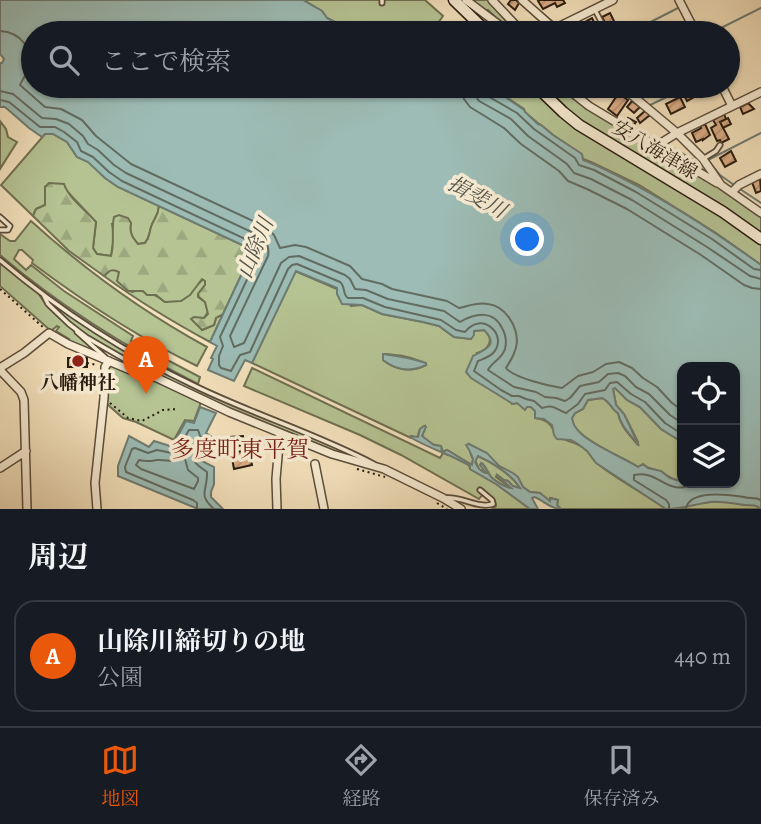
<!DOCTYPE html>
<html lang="ja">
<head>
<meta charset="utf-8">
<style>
	body { margin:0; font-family:Alegreya,"Noto Serif JP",serif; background:#242831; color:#f1f3f6 }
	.controls { position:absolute; right:21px; bottom:21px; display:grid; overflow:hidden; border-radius:14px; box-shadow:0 2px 5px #0004 }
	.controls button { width:63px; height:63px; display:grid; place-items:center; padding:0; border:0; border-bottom:2px solid #363941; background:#171b24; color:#f1f3f6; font:35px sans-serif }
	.you { position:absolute; left:528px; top:240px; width:24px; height:24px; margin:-18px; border:5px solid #fff; border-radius:50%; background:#1a73e8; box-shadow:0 0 0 10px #1a73e833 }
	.badge { display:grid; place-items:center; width:46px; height:46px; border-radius:50%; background:#ea580c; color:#fff; font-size:23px; font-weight:700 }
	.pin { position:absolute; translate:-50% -58px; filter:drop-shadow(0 2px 4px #0008) }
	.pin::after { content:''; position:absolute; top:37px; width:24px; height:21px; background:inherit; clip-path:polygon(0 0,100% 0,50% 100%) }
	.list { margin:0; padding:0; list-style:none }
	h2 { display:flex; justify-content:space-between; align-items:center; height:91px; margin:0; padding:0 28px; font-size:30px }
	h2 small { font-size:23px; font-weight:400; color:#9ea1a6 }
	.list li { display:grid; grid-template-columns:46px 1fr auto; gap:21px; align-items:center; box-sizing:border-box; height:112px; margin:0 14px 14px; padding:0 14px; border:2px solid #363941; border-radius:21px }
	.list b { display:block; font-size:26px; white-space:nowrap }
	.list p { margin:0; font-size:23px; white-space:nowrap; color:#9ea1a6 }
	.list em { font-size:23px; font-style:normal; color:#9ea1a6 }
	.icon { flex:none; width:38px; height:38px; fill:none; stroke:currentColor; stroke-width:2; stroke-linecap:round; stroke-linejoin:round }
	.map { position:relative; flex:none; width:761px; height:509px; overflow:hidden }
	.search { position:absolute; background:#171b24; box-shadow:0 2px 5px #0004; left:21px; right:21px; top:21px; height:77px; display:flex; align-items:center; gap:18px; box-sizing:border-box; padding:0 24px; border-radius:38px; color:#9ea1a6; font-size:26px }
	.sheet { height:217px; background:#171b24 }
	nav { display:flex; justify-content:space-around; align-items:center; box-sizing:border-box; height:98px; border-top:2px solid #363941; background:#171b24; font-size:19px; color:#9ea1a6 }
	nav a { display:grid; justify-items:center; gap:4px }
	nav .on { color:#ea580c }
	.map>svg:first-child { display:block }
</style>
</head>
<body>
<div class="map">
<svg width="761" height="509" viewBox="0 0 761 509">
	<defs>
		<pattern id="forest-firs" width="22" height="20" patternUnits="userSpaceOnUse" patternTransform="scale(1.75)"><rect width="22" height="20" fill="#b6c494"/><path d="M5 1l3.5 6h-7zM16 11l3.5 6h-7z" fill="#9ca87f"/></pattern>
		<pattern id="building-hatch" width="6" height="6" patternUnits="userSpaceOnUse" patternTransform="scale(1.75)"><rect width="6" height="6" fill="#dbac85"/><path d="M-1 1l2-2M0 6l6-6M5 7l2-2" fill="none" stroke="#bc9372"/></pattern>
	</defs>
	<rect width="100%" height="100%" fill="#f3e1bc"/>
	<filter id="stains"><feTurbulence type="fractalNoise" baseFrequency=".00286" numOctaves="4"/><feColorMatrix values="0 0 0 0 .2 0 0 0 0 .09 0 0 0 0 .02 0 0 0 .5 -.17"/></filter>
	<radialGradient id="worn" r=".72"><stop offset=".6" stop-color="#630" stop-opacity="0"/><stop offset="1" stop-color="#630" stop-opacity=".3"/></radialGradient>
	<path fill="#b6c494" stroke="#6f7052" stroke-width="2" fill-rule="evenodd" d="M303 0H425L443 16 431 33H361L352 31 327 18 322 11Z
		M469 0H488L519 33H512L488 10 486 12Z
		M484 86H531L537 93 714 210 761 243V265L716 233 639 185 591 162 583 159 581 154 553 135 541 125 539 124 525 112 524 109 501 94Z
		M542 86H562L708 179 761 215V234L581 122 562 106Z
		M0 121 6 129 8 137 17 142 0 169Z
		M45 134H53L67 142 77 157 89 162 105 178 118 187 159 206C158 218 154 218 151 227 149 234 150 237 145 243L138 244C132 237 129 232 131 223L112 224 114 236 111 256 97 254 93 248 96 222 66 190 45 187V205L36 209 33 216 1 185Z
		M665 143 697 162 701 160 716 179 661 147Z
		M31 221C85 270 143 312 207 347L197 366C139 338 84 302 32 263L33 260 22 250H19L14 259 26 270 31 265 64 291 133 336 131 341 200 377 198 384C127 348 61 307 0 255V234L10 241H15Z
		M0 263 38 293 45 303 99 354 67 342 69 339 56 331 59 327 57 326 51 331 0 286Z
		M110 270H115L119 272V277L132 292C144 288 155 294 165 302 193 297 184 298 203 279L205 281V285L198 294V297L205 302 208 312 204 318H200L202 330 214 325 216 318 223 314 210 342C173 322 138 301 104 276Z
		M295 271 337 289 351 306 362 305 382 314 423 322 439 326 454 337 471 339 474 331 484 330C495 339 489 350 477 353L512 404 517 403 524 407H531L535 411V418C558 422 548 432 564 439 572 443 582 444 588 452 591 456 593 460 598 464 619 481 644 493 666 509H561L557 505 558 500 551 498 550 501 545 499 540 493 530 492 523 487 515 475 499 466 487 454 469 444 471 455 473 459 472 465 447 450 443 452 441 446C433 445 424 442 422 434L425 429V426L420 429 417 438 411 436 410 437 411 438 252 363ZM383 354C397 355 414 356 426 365 412 373 395 370 383 360Z
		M49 301 106 339 234 405 368 461 336 454 192 393 142 368 89 336 71 324Z
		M108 365 138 371 201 402 194 421 185 420 174 440 136 422 123 418 107 404Z
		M252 368 440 458 443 453 452 456 469 465 470 469 496 484 530 509H492L496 506 495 500 479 489 478 490 483 494 479 499 401 455 360 435 244 386Z
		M615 387 627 400 640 407 661 429 682 442V482C674 480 668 476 660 472 654 469 649 469 643 465L638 467C622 457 586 442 576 428 573 425 573 422 572 418L575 413 583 409 588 400 602 398C610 401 611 409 618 413 620 426 629 434 637 444L638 442 624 414 616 405 613 389Z
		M478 456C493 463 511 474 520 488L512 486 508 481 504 480 497 475 496 477 511 488C506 487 496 482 492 478 488 474 487 468 482 463L486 473 479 469 475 460Z
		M718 501 739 502 743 505H755L761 509H679C685 505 708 502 718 501Z"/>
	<path fill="url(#forest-firs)" stroke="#6f7052" stroke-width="2" d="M49 183 64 184C69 199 86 210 96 222L93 248 97 254 111 256C115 243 111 230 114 217L119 215 128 218 131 223C129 232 132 237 138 244L145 243C150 237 149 234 151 227 154 218 158 217 159 206L253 250 223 314 216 318 214 325 202 330 191 319 194 317 204 318 208 314 205 302 199 297 198 294 205 285V281L202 279 190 295 181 301 165 302 156 295H147L143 291H128L117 281 119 272C112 268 109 271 104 276L69 251 33 216 36 209 45 205V187Z"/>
	<path fill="#9cbcb5" stroke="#6e7c73" stroke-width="2" fill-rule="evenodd" d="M0 0H303L322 11 327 18 352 31 361 33H33V86H484L501 94 524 110 525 112 538 124 541 125 553 135 582 154 583 160C597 165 608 171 622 178 671 203 717 233 761 265V509C755 504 753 506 745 505 734 504 723 501 711 502 695 504 682 509 666 509L596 463 587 451 578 444 571 440 557 439 554 435 552 425 544 419 535 418V411L531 407H527L525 410 517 403 513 404 471 378 466 372 473 356C486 349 499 345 484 330L474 331V335L471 339 454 337 439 326 423 322 382 314 362 305 342 304 337 294V288L296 271 252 363 245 360 234 381 208 370 213 359 211 358 217 346 210 342 253 250 118 187 105 178 88 162 77 157 67 142 53 134H45L42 137 29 128 5 107H0V63H2L4 59 0 54ZM682 367H735V483H712L694 485 670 478 661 471 648 468 643 464 638 467C622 457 585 442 576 428 573 425 573 422 572 418L575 413 583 409 588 400 602 398C610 401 611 409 618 413 621 427 631 435 639 446L624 414 616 405 613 389 615 388 627 400 640 407 661 429 682 442Z
		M383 354C398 356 412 358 426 363V365C410 373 396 370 383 360Z
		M200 407 216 413 206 433 212 437 200 460 214 467V484L211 492V497L223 509H198L118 476V466L129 436 149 447 154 441 170 446 174 443 186 421 194 423Z
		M424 426 426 427 422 436 434 445 441 446 442 452 447 450 472 465 473 459C471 454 470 450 466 445L469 444 487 453 499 466 513 473 518 477 523 487 530 492 540 493 550 501V498L558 500 557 505 561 509C549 509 544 500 534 497L532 498 538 509H530L496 484 470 469V466C451 454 429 449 410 437L411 436 418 437 420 429ZM478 456C492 462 512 475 520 488L513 486 508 481 504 480 496 474 511 488C505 487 496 482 491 477 487 472 487 468 481 463L480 465 486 473C481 472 477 467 475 462Z"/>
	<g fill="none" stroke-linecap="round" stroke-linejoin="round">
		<path stroke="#626c62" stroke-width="2" d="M0 31C20 32 36 50 28 70 26 75 22 80 20 85L45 107 61 109 82 120 96 136 131 164 266 227 274 235 280 248 295 245 306 247 350 266 362 279 382 284 392 289 447 301 459 308C468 306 478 302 488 304 505 306 517 325 517 342 516 352 511 360 506 368 514 378 549 386 562 388L578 376 593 372 606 364 619 362 632 368 643 378 657 387 672 403 682 410
			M462 86 464 99 470 107 504 128 521 144 559 171 568 181 587 189 627 209 701 255 744 285 752 288 761 289
			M472 86 474 94 479 101 511 119 528 136 567 164 574 173 591 179 632 200 707 247 750 276 761 279
			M481 86 482 90 484 94 517 113 534 129 575 158 579 165 594 170 636 192 712 239 754 269 761 270
			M0 91 13 94 42 118 56 119 69 124 83 136 88 144 98 150 114 165 126 173 258 235C266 240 270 246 268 256L230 336 234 347 244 343 281 263 289 257 299 256 345 275 350 279 355 289 366 290 388 299 444 311 460 322C474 314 493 309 502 328 506 335 507 341 505 349 502 359 492 362 488 370L514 387 536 392 545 397 556 398 565 401 570 398 580 386 599 382 608 374 618 373 625 376 636 387 649 394 670 415 682 423
			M0 100 9 102 40 127H55L64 132 77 142 81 151 93 157 109 172 122 181 258 245 260 250 259 254 220 337 223 346 219 356V365L221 368 231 371 240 355 250 352 288 269 292 265 297 264 340 282C346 287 342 294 348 298H363L385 307 441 320 456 330 465 332C482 310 508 335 494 352 490 357 483 359 478 361L474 371 501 390 512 396H519L526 399 534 401 542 408C555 404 555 409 566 413L578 404 585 394 605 390 610 383 617 382 631 394 645 402 665 423 682 434
			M181 458 185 459 188 470 198 478V481L194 489 141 469 136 465 139 460C147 462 150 461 157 460 168 459 170 464 181 458Z
			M197 509V503L193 500 126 472 125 467 132 449 135 448 148 453 157 450 172 453 179 447 189 430H198L202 441C193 461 188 459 207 472 208 491 197 494 214 509
			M669 509V504L666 500 634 480V475C656 470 665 491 685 487L689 483
			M686 509C689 489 729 495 744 497 750 499 755 497 761 500"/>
		<path stroke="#6e7c73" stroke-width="2" d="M541 12 555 24
			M562 30 565 33
			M629 33 680 7
			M711 33 761 8
			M627 86 655 110
			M650 105 690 86
			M683 134 704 155
			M708 160 761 133
			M708 160 720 175 734 185
			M740 189 761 203"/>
	</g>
	<path fill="url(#building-hatch)" stroke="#281b10" stroke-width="2" d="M511 0H516L519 3 515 10 508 4Z
		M540 0H563L565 3 557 7 555 3 543 9 538 1Z
		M610 13 618 29 611 33 602 17Z
		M592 18 597 28 587 33H581L580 31 572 33 570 30Z
		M690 89 694 97 687 101 683 93Z
		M620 91 624 94 622 96 628 100 617 116 608 109Z
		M680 97 685 107 671 114 666 104Z
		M632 101 640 107 634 113 627 107Z
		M748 103 754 109 743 114 740 107Z
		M646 110 650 115 640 123 637 118Z
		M724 114 726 119 720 122 729 139 721 143 720 140 717 141 711 128 716 125 713 120Z
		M628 118 636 122 631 129 624 124Z
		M728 118 731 124 723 128 720 122Z
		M705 124 710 135 703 140V139L696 142 692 133 701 128 700 126Z
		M731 151 736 161 725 167 720 158Z
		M760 179 761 191 756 193 752 182Z
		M68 358H87V367H68Z
		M243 436 244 445 231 447 230 437Z
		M249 450 252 465 234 469 231 453Z"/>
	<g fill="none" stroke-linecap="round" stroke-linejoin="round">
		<g stroke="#5b4c3b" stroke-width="7">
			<path id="service" d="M382 3V0
				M595 10 607 33
				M703 159 716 151 720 145
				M0 217 10 226 8 230H0
				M0 260C59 310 127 354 197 387 255 415 317 434 374 464
				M44 296 48 304 69 324
				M69 324 86 337 150 374
				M77 332 105 357
				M445 498C462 496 478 509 493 504L492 500 480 490"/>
		</g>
		<g stroke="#5b4c3b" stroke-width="10">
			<path id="minor" d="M466 0 510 33
				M492 0 523 33
				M522 0 559 33
				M679 0 696 33
				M554 29 613 0
				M564 86 589 106 717 183
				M621 86 677 133 703 159 721 185 761 213
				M722 86 732 106
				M656 146 677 133 761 92
				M732 192 739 185 761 174
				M0 368 24 353 49 333 68 344 142 375 155 377 229 412 332 454 384 469 443 498 461 509
				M0 370 21 392 24 400 27 509
				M315 464 324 509
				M0 468 26 451
				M97 509 95 483 104 398 105 367 109 361
				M277 509 276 479 280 433"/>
		</g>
		<g stroke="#281b10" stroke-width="13">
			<path id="secondary" d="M454 0 488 33
				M536 86 563 112 579 125 723 212 761 239"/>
		</g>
		<path stroke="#281b10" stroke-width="2" stroke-dasharray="2 3.5" stroke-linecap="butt" d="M0 289 44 328
			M87 363 97 365
			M110 403 128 418 142 421 163 410 178 409
			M357 469 385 477
			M437 503 447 509"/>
		<use href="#service" stroke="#f7ecd3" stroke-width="3.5"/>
		<use href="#minor" stroke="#f7ecd3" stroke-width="7"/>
		<use href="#secondary" stroke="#f7ecd3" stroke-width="10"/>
	</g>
	<circle fill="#8f2418" stroke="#f7ecd3" stroke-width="2.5" cx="78" cy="361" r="7"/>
	<g text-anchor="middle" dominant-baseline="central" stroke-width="7" stroke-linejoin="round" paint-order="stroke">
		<g font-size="19" fill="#281b10" stroke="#f7ecd3">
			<text transform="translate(655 150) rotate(31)">安八海津線</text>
		</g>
		<g font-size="19" font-weight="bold" fill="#281b10" stroke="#f7ecd3">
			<text x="78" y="383">八幡神社</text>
		</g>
		<g font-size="21" font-style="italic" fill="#51534a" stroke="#f7ecd3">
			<text transform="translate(477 197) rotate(29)">揖斐川</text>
			<text transform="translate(255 248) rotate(-68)">山除川</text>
		</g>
		<g font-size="23" fill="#7a1f14" stroke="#f7ecd3">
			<text x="240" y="449">多度町東平賀</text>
		</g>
	</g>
	<rect width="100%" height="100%" filter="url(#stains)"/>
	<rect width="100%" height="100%" fill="url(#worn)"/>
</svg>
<div class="controls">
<button><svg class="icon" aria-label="locate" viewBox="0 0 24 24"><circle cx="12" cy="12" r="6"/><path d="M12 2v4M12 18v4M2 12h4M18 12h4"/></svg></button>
<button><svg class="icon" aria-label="layers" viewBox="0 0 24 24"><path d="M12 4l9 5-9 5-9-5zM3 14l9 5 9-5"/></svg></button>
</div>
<div class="you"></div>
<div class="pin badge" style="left:146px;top:394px">A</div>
<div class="search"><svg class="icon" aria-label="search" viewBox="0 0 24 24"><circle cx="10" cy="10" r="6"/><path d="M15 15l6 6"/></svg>ここで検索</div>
</div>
<section class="sheet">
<h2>周辺<small></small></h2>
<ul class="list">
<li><span class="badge">A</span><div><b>山除川締切りの地</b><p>公園</p></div><em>440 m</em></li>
</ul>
</section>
<nav>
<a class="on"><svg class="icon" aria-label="map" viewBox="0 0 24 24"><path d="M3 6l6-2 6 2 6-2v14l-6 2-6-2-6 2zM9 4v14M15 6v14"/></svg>地図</a>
<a><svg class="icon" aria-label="directions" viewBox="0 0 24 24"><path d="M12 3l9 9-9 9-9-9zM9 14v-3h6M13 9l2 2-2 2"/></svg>経路</a>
<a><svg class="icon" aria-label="saved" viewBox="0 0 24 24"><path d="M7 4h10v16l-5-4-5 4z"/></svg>保存済み</a>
</nav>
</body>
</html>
